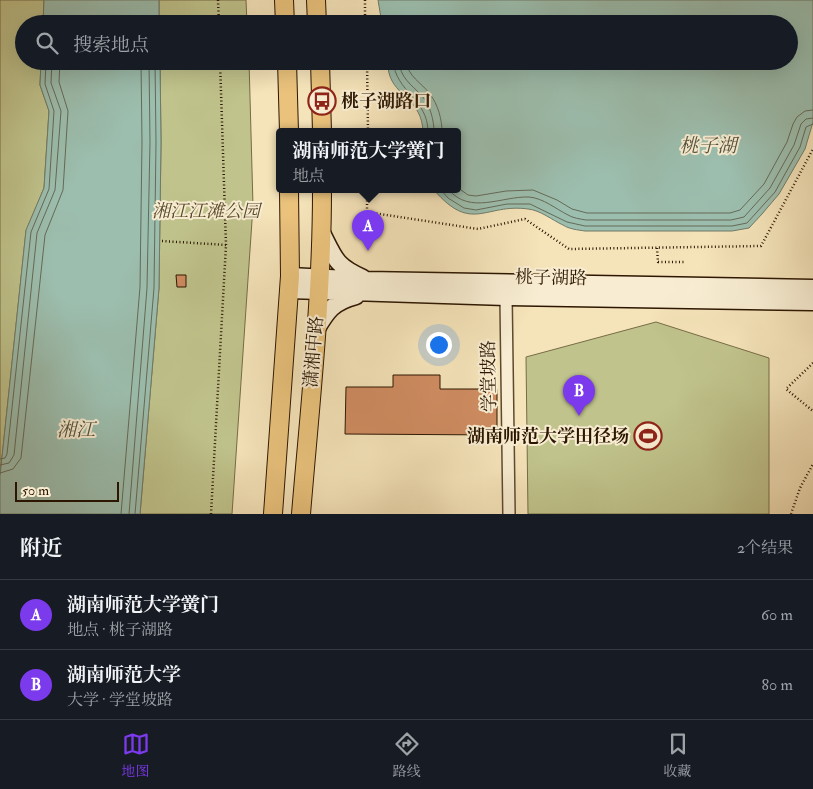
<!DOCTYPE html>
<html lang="zh">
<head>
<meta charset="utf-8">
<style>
	body { margin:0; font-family:"IM FELL Double Pica","Noto Serif SC",serif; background:#242831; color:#f1f3f6 }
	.scale { position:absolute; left:15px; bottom:12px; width:104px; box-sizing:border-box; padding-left:5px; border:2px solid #2c1601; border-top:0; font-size:14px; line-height:18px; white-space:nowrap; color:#2c1601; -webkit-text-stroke:4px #f8edd2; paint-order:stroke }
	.you { position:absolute; left:438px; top:344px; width:18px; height:18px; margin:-12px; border:4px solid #fff; border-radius:50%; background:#1a73e8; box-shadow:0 0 0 8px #1a73e833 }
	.badge { display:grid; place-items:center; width:32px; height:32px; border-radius:50%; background:#7c3aed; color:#fff; font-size:16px; font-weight:700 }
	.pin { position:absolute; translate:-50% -41px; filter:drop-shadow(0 1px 2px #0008) }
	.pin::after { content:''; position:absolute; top:26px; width:18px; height:15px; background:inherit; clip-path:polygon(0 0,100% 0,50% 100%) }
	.popup { position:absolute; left:276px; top:128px; width:185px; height:65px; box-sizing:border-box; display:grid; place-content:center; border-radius:5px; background:#171b24; filter:drop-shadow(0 1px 4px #0005); font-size:16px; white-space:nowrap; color:#9ea1a6 }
	.popup b { font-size:19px; color:#f1f3f6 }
	.popup::after { content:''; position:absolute; left:50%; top:100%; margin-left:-10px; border:10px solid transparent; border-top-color:#171b24 }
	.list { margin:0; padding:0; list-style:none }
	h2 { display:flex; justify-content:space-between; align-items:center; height:65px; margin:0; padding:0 20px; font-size:21px }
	h2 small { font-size:16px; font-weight:400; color:#9ea1a6 }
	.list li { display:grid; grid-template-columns:32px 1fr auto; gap:15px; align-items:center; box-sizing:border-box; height:70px; padding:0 20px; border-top:1px solid #363941 }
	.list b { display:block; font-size:19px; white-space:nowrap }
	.list p { margin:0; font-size:16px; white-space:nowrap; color:#9ea1a6 }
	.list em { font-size:16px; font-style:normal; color:#9ea1a6 }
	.icon { flex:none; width:28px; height:28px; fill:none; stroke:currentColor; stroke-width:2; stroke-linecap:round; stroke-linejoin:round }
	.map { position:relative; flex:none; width:813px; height:514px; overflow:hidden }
	.search { position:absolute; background:#171b24; box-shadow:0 5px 20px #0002; left:15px; right:15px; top:15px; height:55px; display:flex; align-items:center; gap:12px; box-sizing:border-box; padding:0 18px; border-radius:28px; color:#9ea1a6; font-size:19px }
	.sheet { height:205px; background:#171b24 }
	nav { display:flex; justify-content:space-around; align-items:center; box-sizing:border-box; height:70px; border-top:1px solid #363941; background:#171b24; font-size:14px; color:#9ea1a6 }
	nav a { display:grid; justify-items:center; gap:2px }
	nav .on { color:#7c3aed }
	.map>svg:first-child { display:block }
</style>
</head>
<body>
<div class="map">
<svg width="813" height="514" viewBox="0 0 813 514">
	<rect width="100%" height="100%" fill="#f5e3b9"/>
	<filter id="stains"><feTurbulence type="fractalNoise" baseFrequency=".004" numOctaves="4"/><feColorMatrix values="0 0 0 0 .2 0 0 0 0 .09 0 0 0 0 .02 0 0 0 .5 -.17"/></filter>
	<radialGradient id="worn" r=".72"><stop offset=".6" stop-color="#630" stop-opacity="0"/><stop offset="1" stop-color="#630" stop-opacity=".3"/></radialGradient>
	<path fill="#c0c38c" stroke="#766c46" d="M0 0H44L43 24H24V61H41L40 85 49 111 44 188 26 231 0 476Z
		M159 0H246L247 24H159Z
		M160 61H249L253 206 232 514H140L159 288 161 142Z
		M656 322 769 358V514H528L526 357Z"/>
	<path fill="#9cbeae" stroke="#6f7b69" d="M44 0H159V24H43Z
		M378 0H813V122L805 149 779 194 762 214 749 228 732 231H585C578 230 569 229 563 225 552 220 540 210 528 209 485 203 472 234 434 190H457V132H423C422 99 395 97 389 73 388 69 388 65 388 61H789V24H382Z
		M41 61H160L161 142 159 288 140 514H0V476L26 230 44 188 49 111 40 85Z"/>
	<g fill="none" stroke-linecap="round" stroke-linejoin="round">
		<path stroke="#646a58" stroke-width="1" d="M393 61C396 93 428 98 428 132
			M399 61C400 78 411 84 422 96 430 105 434 120 434 132
			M406 61C408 77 421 82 430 94 438 105 442 119 442 132
			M457 187 468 195 476 196 506 191 533 190 557 200 572 209 587 213H730L740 210 764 184 787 142 793 124 797 117 805 111 813 110
			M441 190 448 198 464 208 476 210 507 204H530L567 222 585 226H732L747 223 775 192 800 147 806 127 813 124
			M449 190C470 215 502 196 529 197 543 198 556 209 568 215 573 218 580 219 586 220H731L744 217 770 188 794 145 801 124 806 119 813 118
			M0 459 5 458 7 454 31 232 49 189 54 111 45 84 46 61
			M0 465 9 463 14 455 37 233 55 190 61 111 51 83 52 61
			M0 473 13 469 21 458 45 235 63 190 68 111 59 82 60 61
			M121 514 140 287 142 142 141 61
			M129 514 147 288 150 142 149 61
			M135 514 154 288 156 142 155 61"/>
	</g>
	<path fill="#cf8c61" stroke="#2c1601" d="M176 275H186V287H177Z
		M393 375H440V389H497V435L345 434 346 387H393Z"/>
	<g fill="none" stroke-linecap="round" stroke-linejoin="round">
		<g stroke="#5e492f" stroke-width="14">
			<path id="minor" d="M506 297 509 514"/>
		</g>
		<g stroke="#2c1601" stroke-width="19">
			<path id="secondary" d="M322 233C335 259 336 266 363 278
				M290 276 367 280 813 288
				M289 290 506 297 813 302
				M316 330C327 311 333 302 356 296"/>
		</g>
		<g stroke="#2c1601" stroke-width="20">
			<path id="primary" d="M284 0 285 24
				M316 0 317 24
				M287 61 289 132
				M320 61 322 132
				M273 514 290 276 289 190
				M301 514C310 406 322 298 322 190"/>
		</g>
		<path stroke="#2c1601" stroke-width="2.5" stroke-dasharray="1 2.5" stroke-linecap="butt" d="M218 0 219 24
			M365 0V24
			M367 61 368 132
			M367 190V212L478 229 525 219 569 249 761 246 813 149
			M162 241 226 245
			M657 248 658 262H684
			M813 363 786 389 813 411
			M211 514 226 245 220 61
			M791 514 800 488 813 464"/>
		<use href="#minor" stroke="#f8edd2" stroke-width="11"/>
		<use href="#secondary" stroke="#f8edd2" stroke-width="16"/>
		<use href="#primary" stroke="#eac27c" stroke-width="18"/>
	</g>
	<defs>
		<g id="bus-ring" transform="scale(1.4375)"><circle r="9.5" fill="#f8edd2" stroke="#8f2418" stroke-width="1.5"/><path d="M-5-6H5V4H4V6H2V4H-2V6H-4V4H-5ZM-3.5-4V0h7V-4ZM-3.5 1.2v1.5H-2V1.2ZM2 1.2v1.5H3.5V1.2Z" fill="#8f2418"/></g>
		<g id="stadium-ring" transform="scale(1.4375)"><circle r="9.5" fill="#f8edd2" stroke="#8f2418" stroke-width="1.5"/><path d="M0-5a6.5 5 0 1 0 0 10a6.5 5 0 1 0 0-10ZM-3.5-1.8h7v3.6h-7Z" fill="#8f2418"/></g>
	</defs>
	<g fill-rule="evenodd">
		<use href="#bus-ring" x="322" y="101"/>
		<use href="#stadium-ring" x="648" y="436"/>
	</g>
	<g text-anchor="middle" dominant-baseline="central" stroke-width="4" stroke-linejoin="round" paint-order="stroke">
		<g font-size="18" font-weight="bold" fill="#2c1601" stroke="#f8edd2" text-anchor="start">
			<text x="341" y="101">桃子湖路口</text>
			<text x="629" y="436" text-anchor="end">湖南师范大学田径场</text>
		</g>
		<g font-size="18" font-style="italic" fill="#584a2b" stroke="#f8edd2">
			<text x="206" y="211">湘江江滩公园</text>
		</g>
		<g font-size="18" fill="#2c1601" stroke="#f8edd2">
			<text transform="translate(551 278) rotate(1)">桃子湖路</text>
			<text transform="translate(314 352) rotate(-85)">潇湘中路</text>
			<text transform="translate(489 376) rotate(-91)">学堂坡路</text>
		</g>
		<g font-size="19" font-style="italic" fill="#53513e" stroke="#f8edd2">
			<text x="708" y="146">桃子湖</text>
			<text x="76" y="430">湘江</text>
		</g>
	</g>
	<rect width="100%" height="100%" filter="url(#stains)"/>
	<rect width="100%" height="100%" fill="url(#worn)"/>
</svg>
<div class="scale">50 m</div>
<div class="you"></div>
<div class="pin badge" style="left:368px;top:251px">A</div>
<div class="popup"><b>湖南师范大学黉门</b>地点</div>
<div class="pin badge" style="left:579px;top:416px">B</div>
<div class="search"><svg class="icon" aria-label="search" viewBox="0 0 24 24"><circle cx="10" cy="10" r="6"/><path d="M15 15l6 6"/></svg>搜索地点</div>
</div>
<section class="sheet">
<h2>附近<small>2个结果</small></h2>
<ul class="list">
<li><span class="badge">A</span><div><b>湖南师范大学黉门</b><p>地点 · 桃子湖路</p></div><em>60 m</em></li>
<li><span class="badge">B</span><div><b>湖南师范大学</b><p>大学 · 学堂坡路</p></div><em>80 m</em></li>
</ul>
</section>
<nav>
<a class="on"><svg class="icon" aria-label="map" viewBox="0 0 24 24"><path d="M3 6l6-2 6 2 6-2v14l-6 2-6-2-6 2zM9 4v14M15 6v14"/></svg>地图</a>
<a><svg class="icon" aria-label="directions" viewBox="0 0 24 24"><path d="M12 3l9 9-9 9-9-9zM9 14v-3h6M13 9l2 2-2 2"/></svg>路线</a>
<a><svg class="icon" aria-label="saved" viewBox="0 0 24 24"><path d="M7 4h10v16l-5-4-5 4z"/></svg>收藏</a>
</nav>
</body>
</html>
